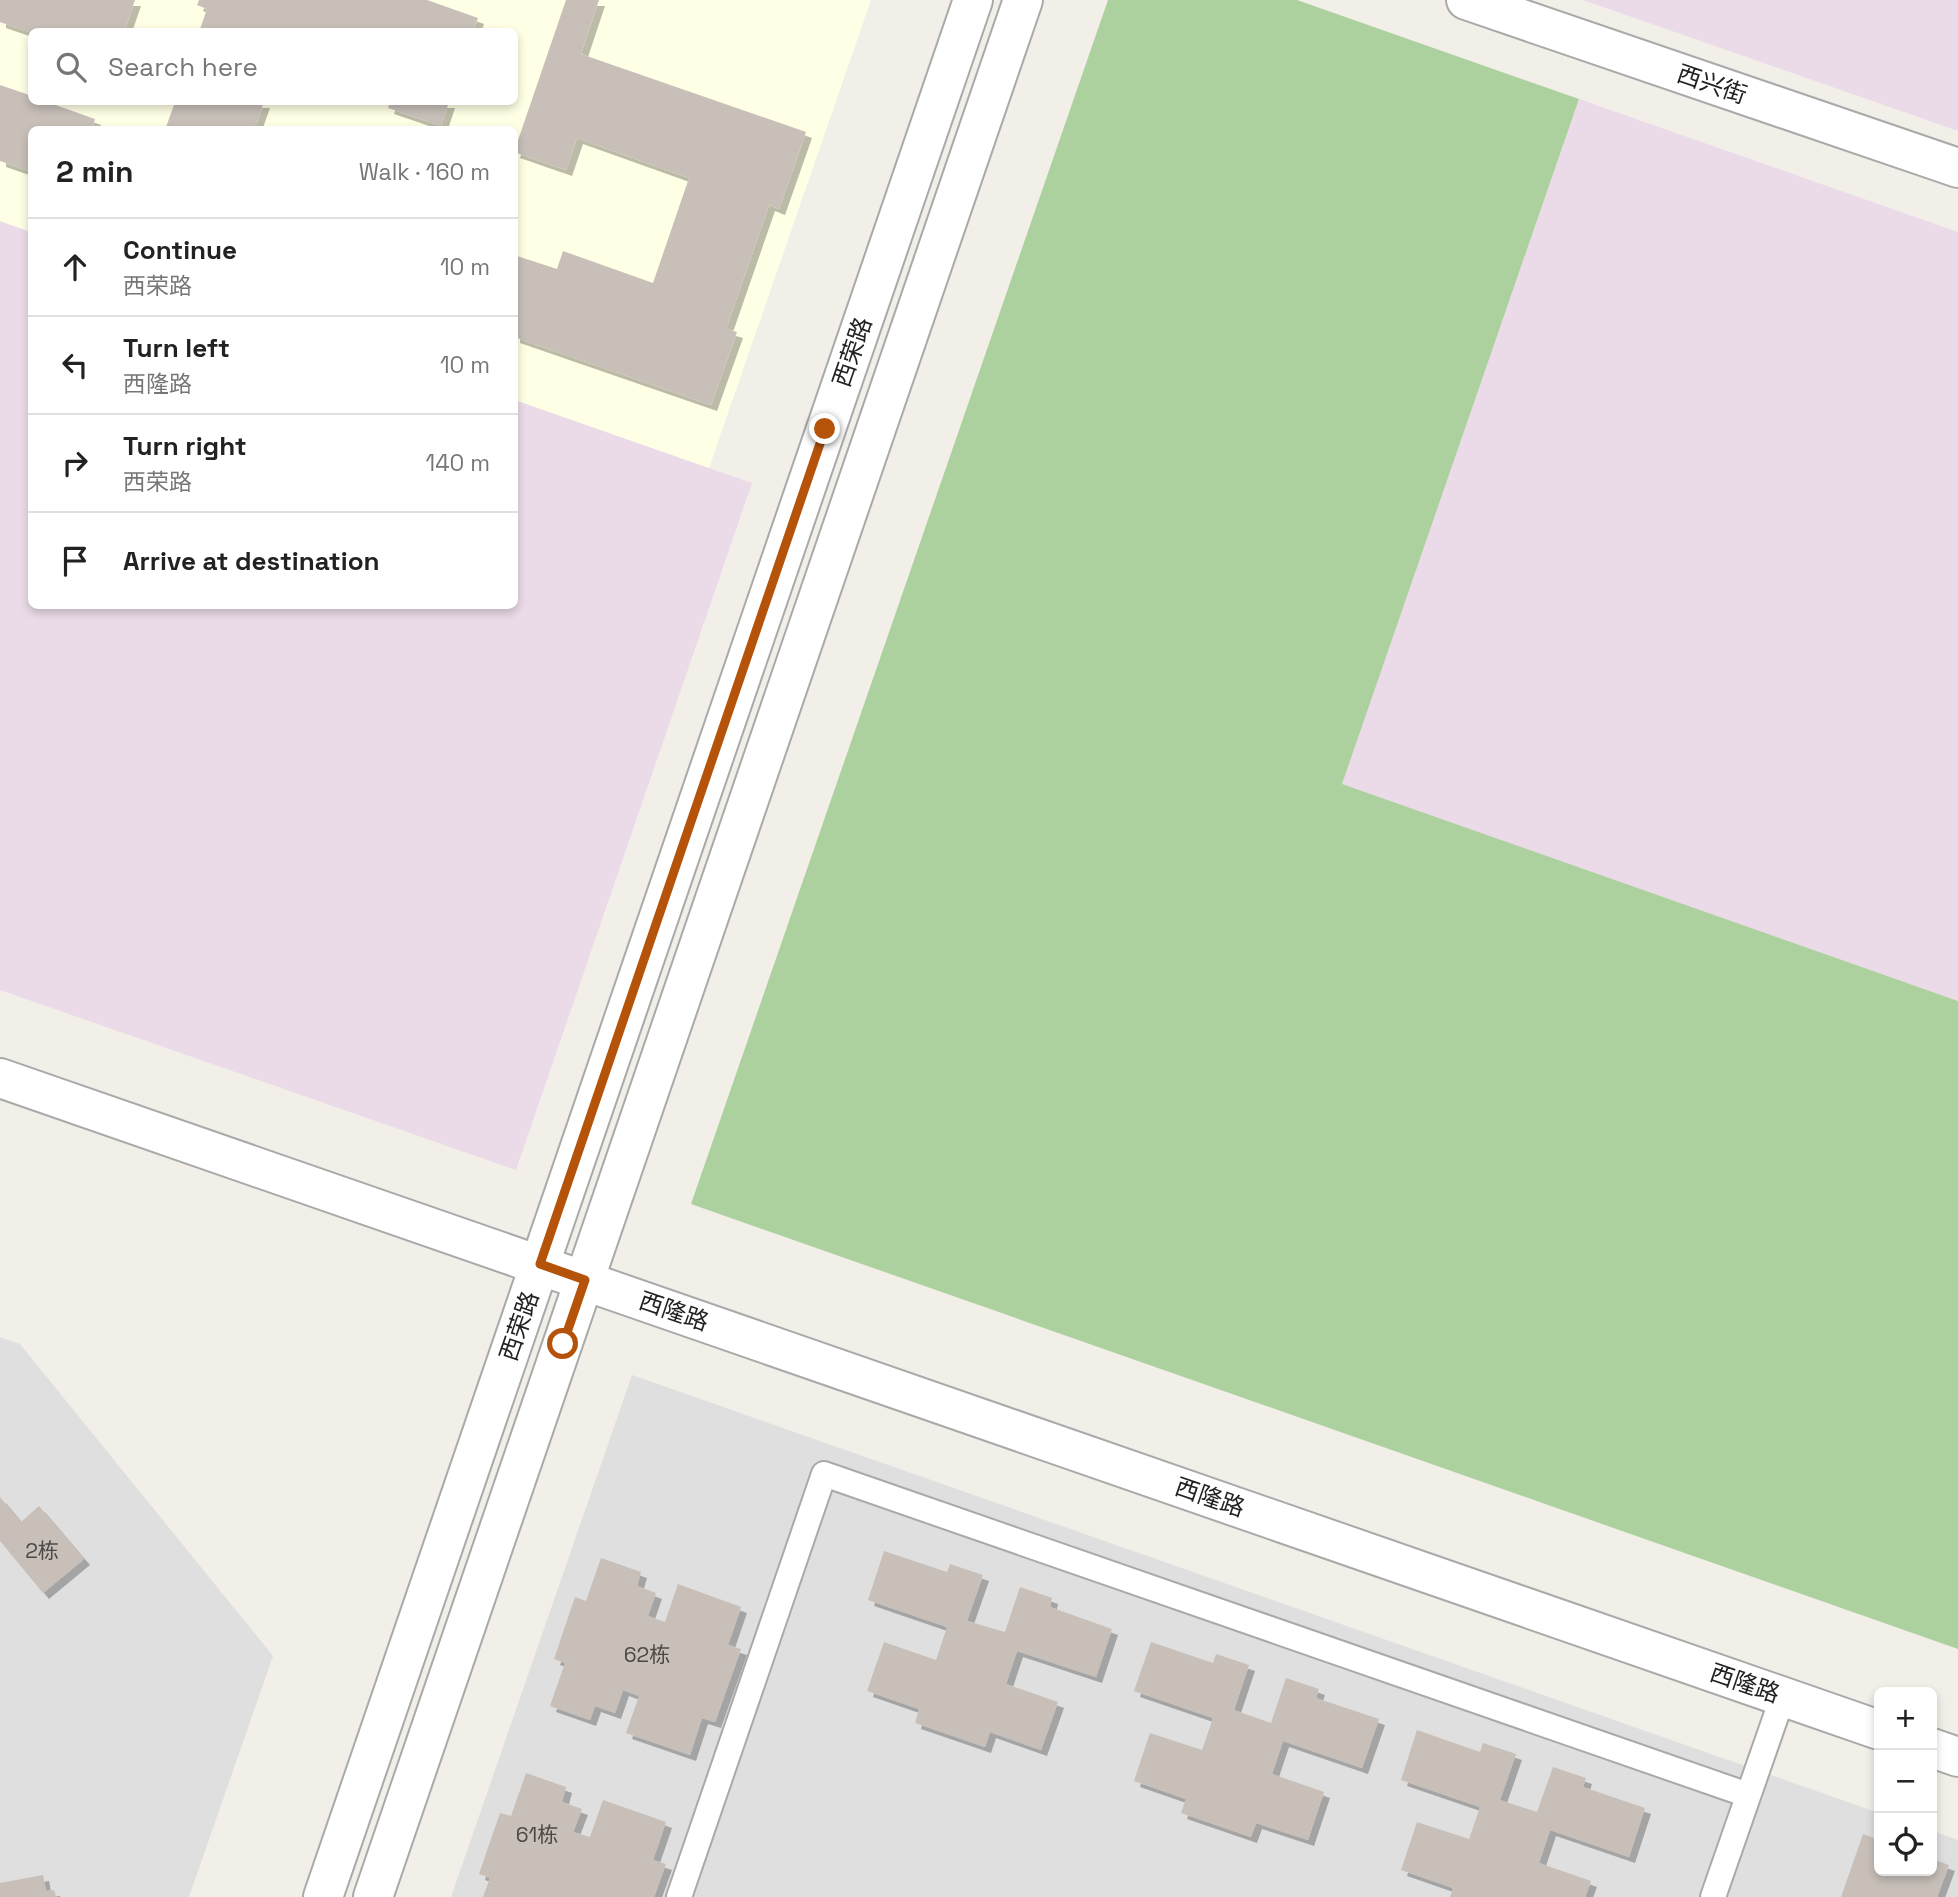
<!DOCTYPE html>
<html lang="en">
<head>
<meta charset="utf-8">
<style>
	body { margin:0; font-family:"Space Grotesk","Noto Sans SC",sans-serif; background:#f2f2f2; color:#222 }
	.controls { position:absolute; right:21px; bottom:21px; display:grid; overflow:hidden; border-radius:10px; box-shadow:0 4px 10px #0003 }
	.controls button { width:63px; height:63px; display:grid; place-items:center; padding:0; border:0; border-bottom:2px solid #e0e0e0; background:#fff; color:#222; font:35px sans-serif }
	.stop { position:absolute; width:21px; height:21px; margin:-16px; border:5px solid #b45309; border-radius:50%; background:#fff }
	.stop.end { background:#b45309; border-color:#fff; box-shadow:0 2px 7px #0008 }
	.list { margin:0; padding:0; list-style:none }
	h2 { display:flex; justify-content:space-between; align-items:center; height:91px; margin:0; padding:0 28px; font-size:30px }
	h2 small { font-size:23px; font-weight:400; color:#767676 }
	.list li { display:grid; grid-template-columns:46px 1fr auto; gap:21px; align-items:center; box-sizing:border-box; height:98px; padding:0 28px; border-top:2px solid #e0e0e0 }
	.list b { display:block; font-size:26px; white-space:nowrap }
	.list p { margin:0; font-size:23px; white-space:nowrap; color:#767676 }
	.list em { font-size:23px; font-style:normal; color:#767676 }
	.icon { flex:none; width:38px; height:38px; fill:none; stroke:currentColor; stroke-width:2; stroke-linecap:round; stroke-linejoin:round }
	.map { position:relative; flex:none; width:1958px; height:1897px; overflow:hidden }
	.search { position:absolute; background:#fff; box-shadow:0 4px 10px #0003; left:28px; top:28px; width:490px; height:77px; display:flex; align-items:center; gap:18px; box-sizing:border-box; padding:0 24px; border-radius:10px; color:#767676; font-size:26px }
	.panel { position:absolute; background:#fff; box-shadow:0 4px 10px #0003; left:28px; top:126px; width:490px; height:483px; border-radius:10px }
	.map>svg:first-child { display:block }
</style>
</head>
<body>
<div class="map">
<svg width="1958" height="1897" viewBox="0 0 1958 1897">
	<defs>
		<filter id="shadow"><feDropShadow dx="6" dy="6" stdDeviation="0" flood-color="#0004"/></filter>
	</defs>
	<rect width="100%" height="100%" fill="#f2efe9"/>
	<path fill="#e0dfdf" d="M0 1337 20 1344 273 1656 189 1897H0Z
		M632 1375 1879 1813V1871H1932V1831L1958 1840V1897H451Z"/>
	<path fill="#ebdbe8" d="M1583 0H1958V131Z
		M1579 99 1958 232V1001L1341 785Z
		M0 221 31 232 32 606H514L515 400 752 483 516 1170 0 990Z"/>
	<path fill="#ffffe5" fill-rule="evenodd" d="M0 0H871L709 468 515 400 514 130H32L31 232 0 221ZM32 32H514V102H32Z"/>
	<path fill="#add19e" d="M1108 0H1297L1579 99 1342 784 1958 1001V1649L691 1204Z"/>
	<path fill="#c7bfb8" filter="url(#shadow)" d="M0 0H135L124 32 32 33 0 22Z
		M199 0H427L478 18 473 32H199L207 9 197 5Z
		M566 0H599L581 54 806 132 779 209 769 205 726 329 737 332 711 405 514 337V255L557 269 563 251 653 283 689 178 577 138 566 170 514 152Z
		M0 85 32 96V102H47L95 119 92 130H32V172L0 161Z
		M175 102H264L254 130H165Z
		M390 102H449L441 126 388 108Z
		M0 1497 21 1522 39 1506 84 1559 43 1593 0 1541Z
		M884 1551 947 1572 950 1564 983 1575 967 1621 1005 1632 1020 1587 1052 1598 1050 1607 1112 1629 1096 1677 1017 1651 1006 1684 1058 1702 1041 1750 990 1732 985 1747 915 1723 919 1709 867 1691 884 1642 936 1660 947 1627 868 1600Z
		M601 1558 641 1572 637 1586 656 1593 648 1616 665 1622 678 1584 741 1607 728 1645 741 1649 715 1722 702 1718 690 1755 626 1733 639 1696 623 1690 615 1713 595 1706 590 1720 550 1706 565 1663 554 1659 575 1597 586 1601Z
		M1151 1642 1213 1663 1216 1654 1249 1665 1234 1710 1271 1723 1286 1678 1319 1689 1316 1698 1379 1719 1362 1768 1283 1741 1272 1774 1324 1792 1308 1840 1256 1823 1251 1837 1181 1813 1186 1799 1134 1781 1150 1733 1202 1750 1213 1718 1134 1691Z
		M1417 1730 1480 1752 1483 1743 1516 1754 1500 1800 1537 1812 1553 1767 1586 1778 1583 1787 1645 1808 1629 1857 1550 1830 1539 1863 1591 1881 1585 1897H1450L1453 1888 1401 1870 1417 1822 1469 1839 1480 1807 1401 1780Z
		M526 1773 566 1787 562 1802 582 1809 573 1832 590 1837 603 1800 666 1822 653 1860 666 1864 654 1897H483L490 1878 479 1874 500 1813 511 1816Z
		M1863 1834 1879 1840V1871H1932V1859L1949 1865 1937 1897H1841Z
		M43 1875 46 1891 54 1890 56 1897H0V1883Z"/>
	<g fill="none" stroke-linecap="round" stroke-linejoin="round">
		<g stroke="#a9a9a9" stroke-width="28">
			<path id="lane" d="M679 1897 824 1474 1748 1795
				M1713 1897 1783 1696"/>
		</g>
		<g stroke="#a9a9a9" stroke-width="42">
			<path id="street" d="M1466 0 1958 168
				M0 1078 1879 1730
				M1932 1748 1958 1757
				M323 1897 973 0
				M373 1897 1023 0"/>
		</g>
		<use href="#lane" stroke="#fff" stroke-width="24"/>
		<use href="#street" stroke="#fff" stroke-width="38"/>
	</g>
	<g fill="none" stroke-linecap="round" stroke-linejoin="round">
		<path stroke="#b45309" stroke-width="9" d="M563 1344 585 1280 540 1264 825 429"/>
	</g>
	<g text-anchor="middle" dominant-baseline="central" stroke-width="7" stroke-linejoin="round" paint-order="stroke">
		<g font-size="21" fill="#4b4948">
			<text x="42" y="1550">2栋</text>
			<text x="647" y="1654">62栋</text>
			<text x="537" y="1834">61栋</text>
		</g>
		<g font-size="24" fill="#222" stroke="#fff">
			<text transform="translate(1712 84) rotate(19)">西兴街</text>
			<text transform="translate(852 352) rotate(-71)">西荣路</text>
			<text transform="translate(674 1311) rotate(19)">西隆路</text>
			<text transform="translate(519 1326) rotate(-71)">西荣路</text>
			<text transform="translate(1210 1497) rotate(19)">西隆路</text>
			<text transform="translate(1745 1683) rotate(19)">西隆路</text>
		</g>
	</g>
</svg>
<div class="controls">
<button>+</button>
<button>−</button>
<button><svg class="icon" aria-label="locate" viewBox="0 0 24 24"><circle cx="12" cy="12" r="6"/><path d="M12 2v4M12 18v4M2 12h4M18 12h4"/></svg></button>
</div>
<div class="stop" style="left:563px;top:1344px"></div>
<div class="stop end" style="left:825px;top:429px"></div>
<div class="search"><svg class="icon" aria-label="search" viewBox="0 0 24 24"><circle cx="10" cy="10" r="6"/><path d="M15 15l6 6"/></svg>Search here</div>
<section class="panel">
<h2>2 min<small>Walk · 160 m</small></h2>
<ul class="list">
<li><svg class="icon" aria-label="ahead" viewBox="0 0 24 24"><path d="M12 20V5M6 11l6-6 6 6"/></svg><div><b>Continue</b><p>西荣路</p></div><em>10 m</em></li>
<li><svg class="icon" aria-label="left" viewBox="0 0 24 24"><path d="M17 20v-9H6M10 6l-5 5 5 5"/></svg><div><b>Turn left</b><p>西隆路</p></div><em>10 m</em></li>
<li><svg class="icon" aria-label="right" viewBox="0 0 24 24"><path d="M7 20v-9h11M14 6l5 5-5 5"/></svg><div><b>Turn right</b><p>西荣路</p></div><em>140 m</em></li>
<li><svg class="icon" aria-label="arrive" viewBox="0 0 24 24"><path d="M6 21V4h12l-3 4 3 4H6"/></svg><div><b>Arrive at destination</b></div></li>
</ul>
</section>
</div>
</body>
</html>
